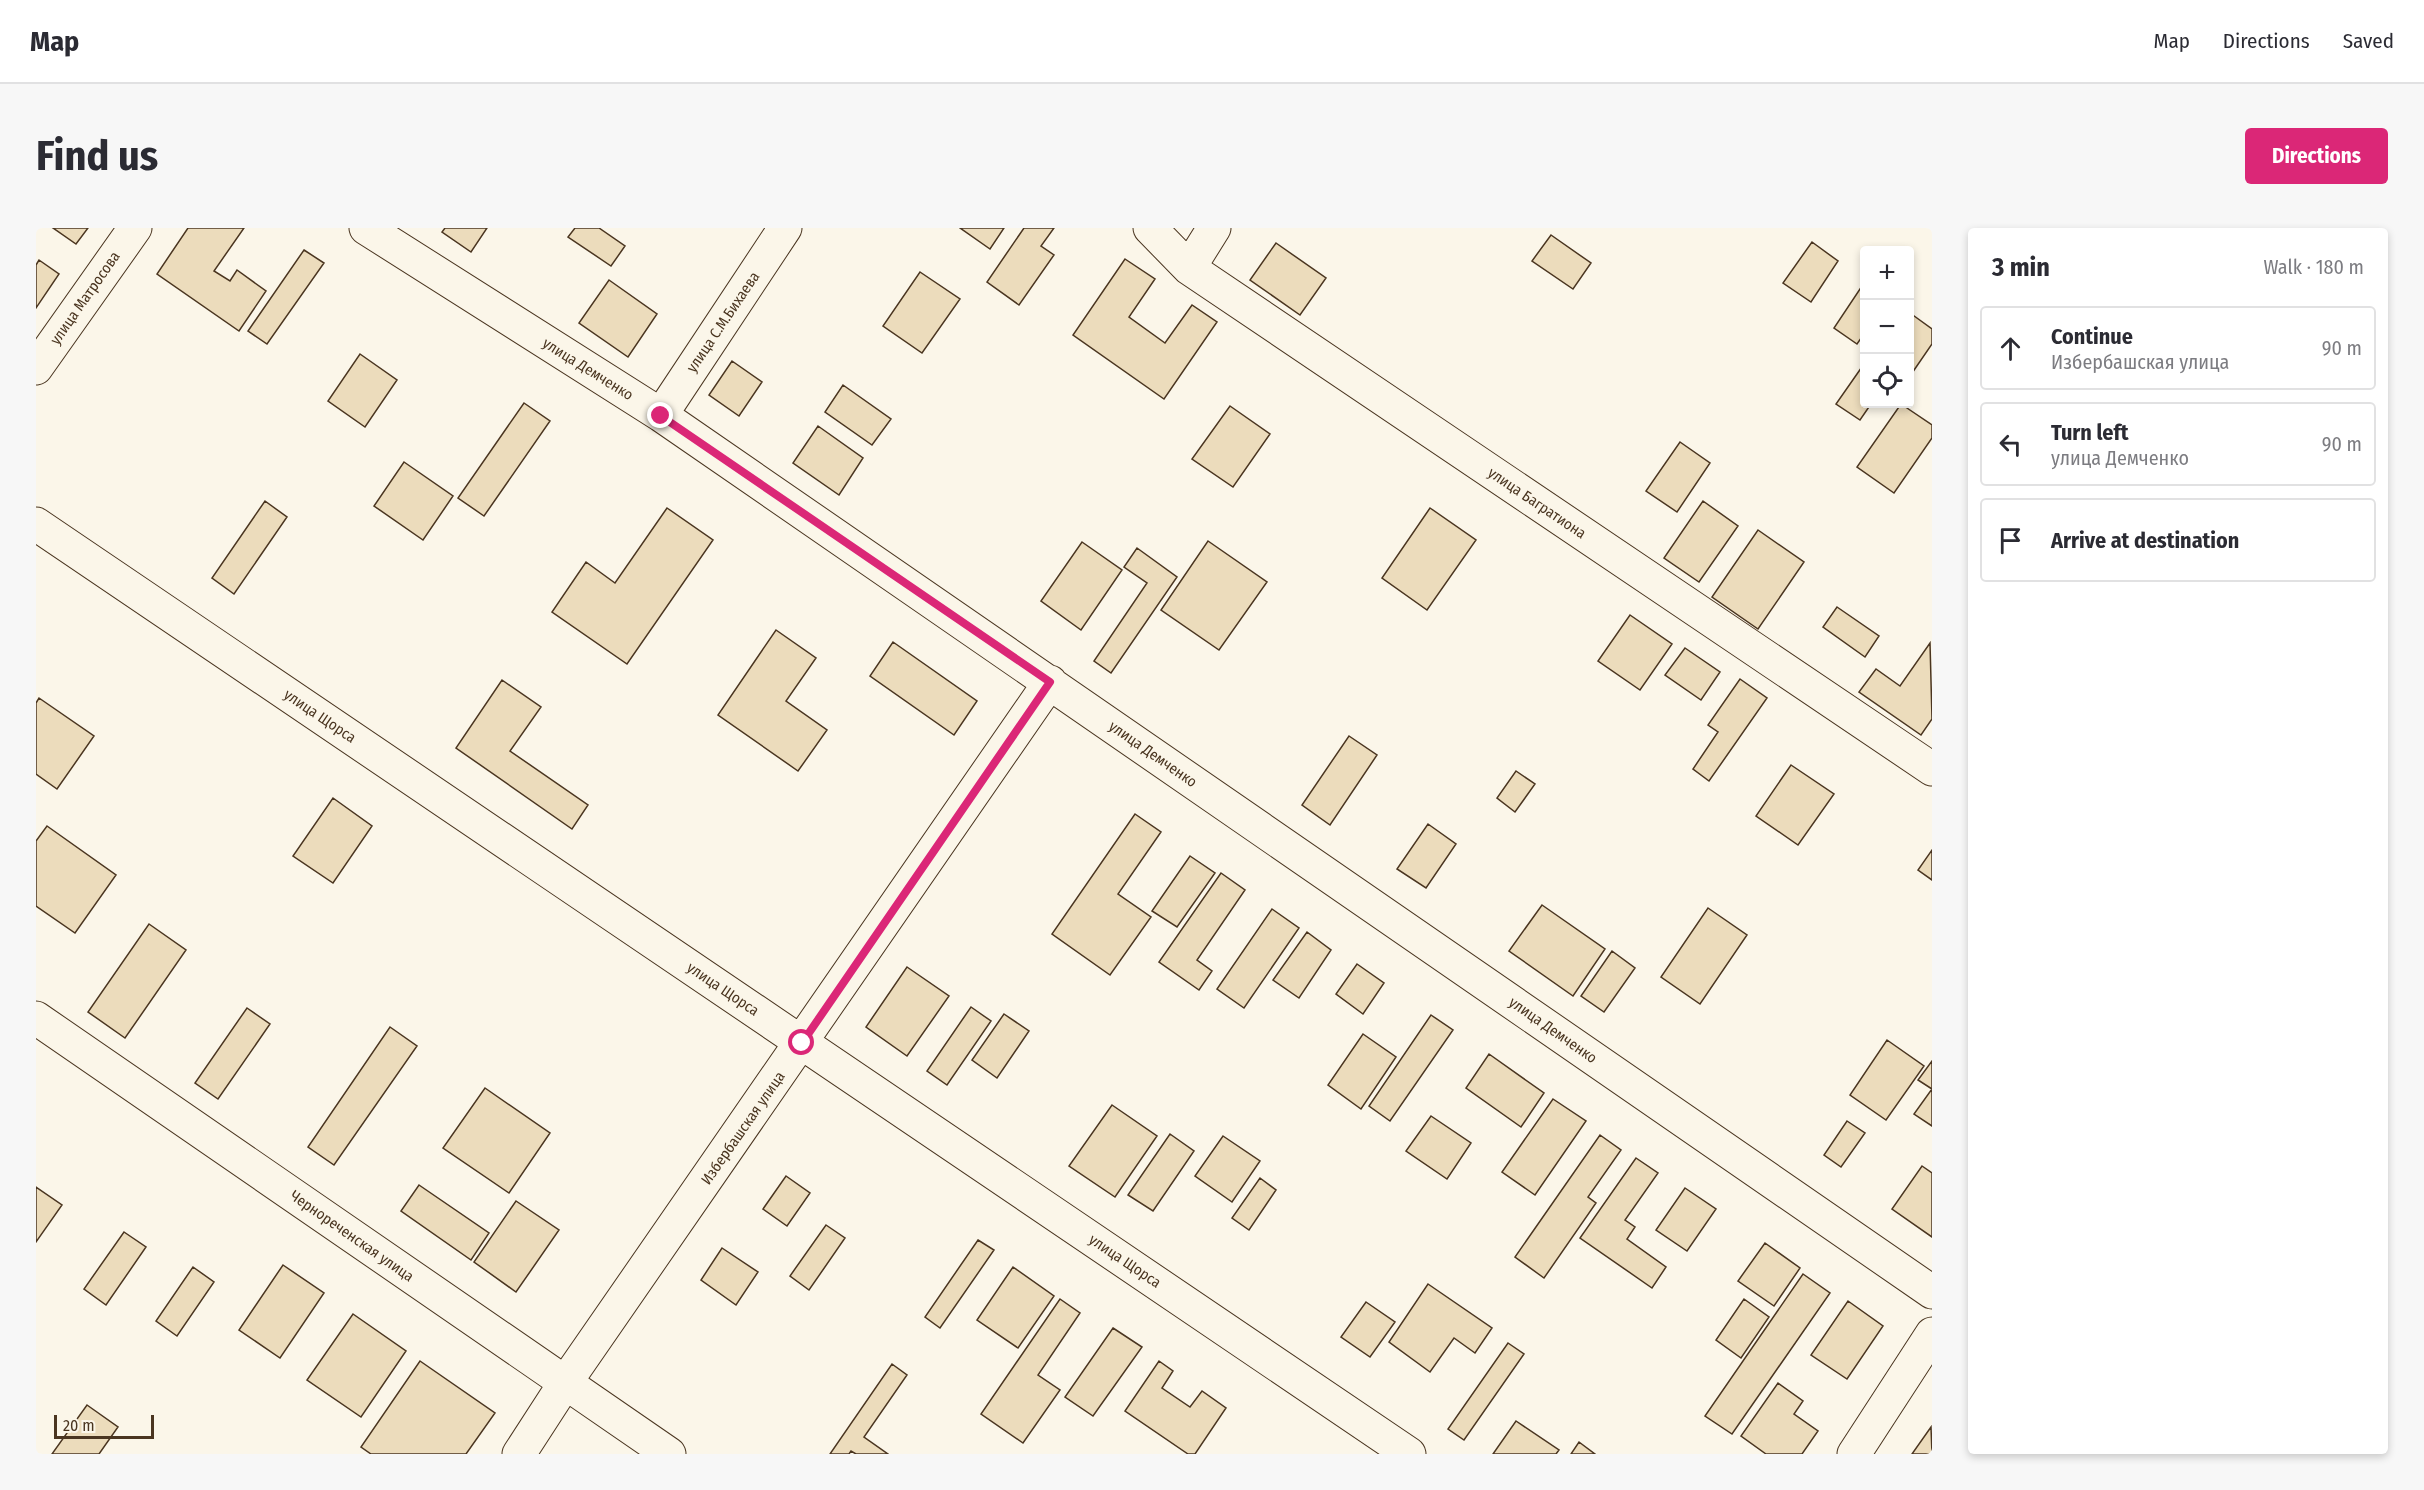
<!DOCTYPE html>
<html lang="en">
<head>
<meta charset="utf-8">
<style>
	body { margin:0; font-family:"Fira Sans Condensed",sans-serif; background:#f7f7f7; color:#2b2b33 }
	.controls { position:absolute; right:18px; top:18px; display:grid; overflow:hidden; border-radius:6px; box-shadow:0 3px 9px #0003 }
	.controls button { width:54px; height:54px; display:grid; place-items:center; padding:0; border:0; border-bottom:2px solid #e1e1e2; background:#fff; color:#2b2b33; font:30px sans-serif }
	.scale { position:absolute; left:18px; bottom:15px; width:100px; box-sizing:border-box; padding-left:6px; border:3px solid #4a3520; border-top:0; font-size:16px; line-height:21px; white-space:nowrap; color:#4a3520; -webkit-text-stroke:4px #fbf6e9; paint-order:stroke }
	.stop { position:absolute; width:18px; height:18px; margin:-14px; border:4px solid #db2777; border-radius:50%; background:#fff }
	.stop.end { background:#db2777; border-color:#fff; box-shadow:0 2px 6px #0008 }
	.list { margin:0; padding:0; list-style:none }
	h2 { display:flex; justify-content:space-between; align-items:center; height:78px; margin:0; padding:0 24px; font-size:26px }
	h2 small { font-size:20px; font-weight:400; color:#7c7c81 }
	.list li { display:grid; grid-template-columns:39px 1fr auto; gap:18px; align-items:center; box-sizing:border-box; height:84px; margin:0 12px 12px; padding:0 12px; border:2px solid #e1e1e2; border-radius:6px }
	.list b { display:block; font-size:22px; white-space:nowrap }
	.list p { margin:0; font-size:20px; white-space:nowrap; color:#7c7c81 }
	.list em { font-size:20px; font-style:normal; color:#7c7c81 }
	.icon { flex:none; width:33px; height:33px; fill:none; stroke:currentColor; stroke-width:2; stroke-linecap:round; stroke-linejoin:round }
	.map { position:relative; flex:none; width:1896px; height:1226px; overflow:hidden; border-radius:6px }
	header { display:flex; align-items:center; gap:36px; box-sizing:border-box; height:84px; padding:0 30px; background:#fff; border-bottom:2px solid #e1e1e2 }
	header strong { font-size:28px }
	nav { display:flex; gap:33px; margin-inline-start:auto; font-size:21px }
	.intro { display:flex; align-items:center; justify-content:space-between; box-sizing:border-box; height:144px; padding:0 36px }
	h1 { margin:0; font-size:42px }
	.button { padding:15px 27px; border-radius:6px; background:#db2777; color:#fff; font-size:21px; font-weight:700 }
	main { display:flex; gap:36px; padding:0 36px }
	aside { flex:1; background:#fff; border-radius:6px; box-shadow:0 3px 9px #0003 }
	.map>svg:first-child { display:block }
</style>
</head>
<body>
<header>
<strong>Map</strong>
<nav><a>Map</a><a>Directions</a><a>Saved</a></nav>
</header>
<div class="intro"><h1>Find us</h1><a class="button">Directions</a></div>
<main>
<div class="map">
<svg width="1896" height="1226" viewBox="0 0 1896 1226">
	<rect width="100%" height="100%" fill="#fbf6e9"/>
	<path fill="#ecdcbc" stroke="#4a3520" stroke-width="1.5" d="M17 0H52L40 16Z
		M152 0H208L178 43 194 53 201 42 230 63 203 103 121 46Z
		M409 0H451L435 24 406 4Z
		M539 0H563L589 18 575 38 532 9Z
		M924 0H968L954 21Z
		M988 0H1018L1005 18 1018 27 983 77 951 54Z
		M1515 7 1555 35 1537 61 1496 33Z
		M1776 14 1802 33 1775 74 1747 55Z
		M1240 15 1290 50 1264 87 1214 52Z
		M268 22 288 35 231 116 212 103Z
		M1089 31 1119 51 1093 89 1129 115 1156 77 1181 94 1128 171 1037 107Z
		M3 32 23 46 0 80V37Z
		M884 44 924 71 886 125 847 98Z
		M573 52 621 86 592 129 543 95Z
		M1828 55V106L1821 116 1798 100Z
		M1874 85 1896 101V116L1874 148Z
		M324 126 361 152 329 199 292 173Z
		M696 133 726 154 703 188 673 167Z
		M1828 136V176H1835L1824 192 1800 176Z
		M807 157 855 191 836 217 789 184Z
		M488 175 514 193 448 288 422 270Z
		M1865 176 1896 197V210L1858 265 1821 239Z
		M1194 178 1234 206 1197 259 1156 231Z
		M782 198 827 230 803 267 757 235Z
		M1644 214 1674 235 1641 284 1610 263Z
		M368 234 417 268 387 312 338 278Z
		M229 273 251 289 198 366 176 350Z
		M1667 273 1702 298 1663 354 1628 330Z
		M631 280 677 312 591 436 516 384 550 334 579 355Z
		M1394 280 1440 312 1391 382 1346 350Z
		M1722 302 1768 334 1722 401 1676 369Z
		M1172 313 1231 354 1183 422 1125 382Z
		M1046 314 1086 342 1045 402 1005 373Z
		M1101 320 1141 349 1075 445 1058 433 1111 355 1088 339Z
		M1801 379 1843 408 1829 429 1787 399Z
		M1594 387 1636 416 1604 462 1562 433Z
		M740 402 780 430 750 473 791 502 762 543 682 487Z
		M857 414 941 473 918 507 834 448Z
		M1894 415 1896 491 1885 507 1823 464 1840 441 1864 458Z
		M1649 420 1684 444 1665 472 1629 447Z
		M1704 451 1731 470 1673 553 1657 541 1682 504 1672 497Z
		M466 452 505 479 474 523 552 577 536 601 420 520Z
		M3 470 58 508 21 561 0 546V475Z
		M1313 508 1341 527 1294 597 1266 577Z
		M1755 537 1798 566 1762 617 1720 588Z
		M1480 543 1499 556 1479 584 1461 570Z
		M297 570 336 598 297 655 257 628Z
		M1099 586 1125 604 1082 666 1115 689 1074 747 1016 706Z
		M1392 596 1420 616 1390 660 1361 641Z
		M11 598 80 647 39 705 0 678V613Z
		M1896 622V652L1882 642Z
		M1154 628 1179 645 1141 699 1116 683Z
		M1185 645 1209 662 1161 732 1176 743 1163 762 1123 734Z
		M1506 677 1569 721 1537 768 1473 723Z
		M1672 680 1711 707 1664 776 1625 749Z
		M1236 681 1263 700 1208 780 1181 761Z
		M113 696 150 722 89 810 52 784Z
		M1271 704 1295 722 1263 770 1237 752Z
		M1576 723 1599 740 1568 784 1545 768Z
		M1321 736 1348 755 1327 786 1300 766Z
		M871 739 913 768 871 828 830 799Z
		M935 779 955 793 911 857 891 843Z
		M211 780 234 796 182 871 159 855Z
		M968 786 993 803 961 850 936 832Z
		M1395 787 1417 802 1354 893 1333 878Z
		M354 799 381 818 298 937 272 919Z
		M1327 806 1360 829 1325 881 1292 857Z
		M1851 812 1888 838 1850 892 1814 867Z
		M1453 826 1508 865 1485 899 1430 860Z
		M1896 833V898L1878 886 1896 861 1882 852Z
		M449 860 514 905 473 965 407 920Z
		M1517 871 1550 893 1499 967 1466 944Z
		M1076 877 1121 908 1079 969 1033 938Z
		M1395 888 1435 915 1411 951 1370 923Z
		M1811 893 1829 905 1805 939 1788 927Z
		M1134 906 1158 923 1117 983 1092 967Z
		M1564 907 1585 922 1552 969 1560 975 1508 1050 1479 1029Z
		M1187 908 1224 933 1196 974 1159 948Z
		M1600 930 1622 945 1589 992 1599 999 1591 1011 1630 1039 1616 1060 1544 1010Z
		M1886 938 1896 945V1009L1856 981Z
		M750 948 774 965 751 998 727 981Z
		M1224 950 1240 962 1213 1002 1196 990Z
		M383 957 453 1005 435 1032 365 983Z
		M0 959 26 977 0 1014Z
		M1649 960 1680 981 1651 1023 1620 1002Z
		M480 973 523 1002 480 1064 438 1034Z
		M790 997 809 1010 773 1062 754 1048Z
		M88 1004 110 1019 70 1077 48 1061Z
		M942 1012 958 1022 904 1100 889 1089Z
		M1729 1015 1764 1040 1738 1078 1702 1053Z
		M686 1020 722 1044 700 1077 665 1052Z
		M247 1037 288 1065 244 1130 203 1102Z
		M157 1039 178 1054 141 1108 120 1093Z
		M977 1039 1018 1068 982 1120 941 1092Z
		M1767 1046 1794 1065 1696 1206 1669 1188Z
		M1392 1056 1456 1100 1439 1125 1418 1110 1394 1144 1353 1114Z
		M1024 1071 1044 1085 1002 1147 1024 1162 987 1215 945 1186Z
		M1708 1071 1733 1089 1705 1130 1680 1112Z
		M1812 1073 1847 1098 1811 1151 1775 1127Z
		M1330 1074 1359 1094 1334 1129 1305 1109Z
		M317 1086 370 1123 325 1189 271 1152Z
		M1077 1100 1106 1119 1057 1188 1029 1169Z
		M1472 1115 1488 1126 1428 1212 1412 1201Z
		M384 1133 459 1185 430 1226H335L325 1219Z
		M1123 1133 1137 1143 1126 1160 1154 1179 1166 1163 1190 1180 1159 1226H1152L1089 1183Z
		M856 1136 871 1147 828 1209 852 1226H820L815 1223 813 1226H794Z
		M1742 1155 1767 1173 1758 1186 1782 1203 1766 1226H1730L1705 1208Z
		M51 1177 82 1199 63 1226H16Z
		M1480 1193 1523 1222 1520 1226H1457Z
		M1895 1199 1896 1226H1876Z
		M1543 1214 1559 1226H1535Z"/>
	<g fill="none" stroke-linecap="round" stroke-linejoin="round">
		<g stroke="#4a3520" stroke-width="35">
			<path id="minor" d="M330 0 625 187 1896 1064
				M1114 0 1153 40 1896 541
				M1153 40 1178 0
				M0 140 99 0
				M625 187 749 0
				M0 296 1373 1226
				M0 790 633 1226
				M483 1226 529 1155 1014 454
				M1818 1226 1896 1106"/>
		</g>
		<use href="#minor" stroke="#fbf6e9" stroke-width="33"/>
	</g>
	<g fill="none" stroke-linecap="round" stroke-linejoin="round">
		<path stroke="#db2777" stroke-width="8" d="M625 188 1014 454 766 815"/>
	</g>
	<g text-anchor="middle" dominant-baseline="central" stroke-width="4.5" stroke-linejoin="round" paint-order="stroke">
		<g font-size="15" fill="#4a3520" stroke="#fbf6e9">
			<text transform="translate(49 70) rotate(-55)">улица Матросова</text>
			<text transform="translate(687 94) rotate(-56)">улица С.М.Бихаева</text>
			<text transform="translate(552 141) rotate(32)">улица Демченко</text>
			<text transform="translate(1501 275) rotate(34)">улица Багратиона</text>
			<text transform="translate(284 488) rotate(34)">улица Щорса</text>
			<text transform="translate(1117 526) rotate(35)">улица Демченко</text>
			<text transform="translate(687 761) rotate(34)">улица Щорса</text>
			<text transform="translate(1517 802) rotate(35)">улица Демченко</text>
			<text transform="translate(707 900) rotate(-55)">Избербашская улица</text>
			<text transform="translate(316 1008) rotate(35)">Чернореченская улица</text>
			<text transform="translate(1089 1033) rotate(34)">улица Щорса</text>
		</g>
	</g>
</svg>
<div class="controls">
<button>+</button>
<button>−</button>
<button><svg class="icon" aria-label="locate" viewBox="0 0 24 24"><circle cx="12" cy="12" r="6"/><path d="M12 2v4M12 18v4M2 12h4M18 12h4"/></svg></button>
</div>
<div class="scale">20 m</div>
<div class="stop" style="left:766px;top:815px"></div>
<div class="stop end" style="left:625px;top:188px"></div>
</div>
<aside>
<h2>3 min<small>Walk · 180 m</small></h2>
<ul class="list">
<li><svg class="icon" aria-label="ahead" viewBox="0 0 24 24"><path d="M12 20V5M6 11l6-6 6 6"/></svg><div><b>Continue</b><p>Избербашская улица</p></div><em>90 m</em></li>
<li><svg class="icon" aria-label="left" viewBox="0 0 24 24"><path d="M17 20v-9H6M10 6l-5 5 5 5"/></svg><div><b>Turn left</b><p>улица Демченко</p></div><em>90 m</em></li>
<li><svg class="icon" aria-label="arrive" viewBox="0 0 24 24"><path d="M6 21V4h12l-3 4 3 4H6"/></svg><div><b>Arrive at destination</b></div></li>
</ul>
</aside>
</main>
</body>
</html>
